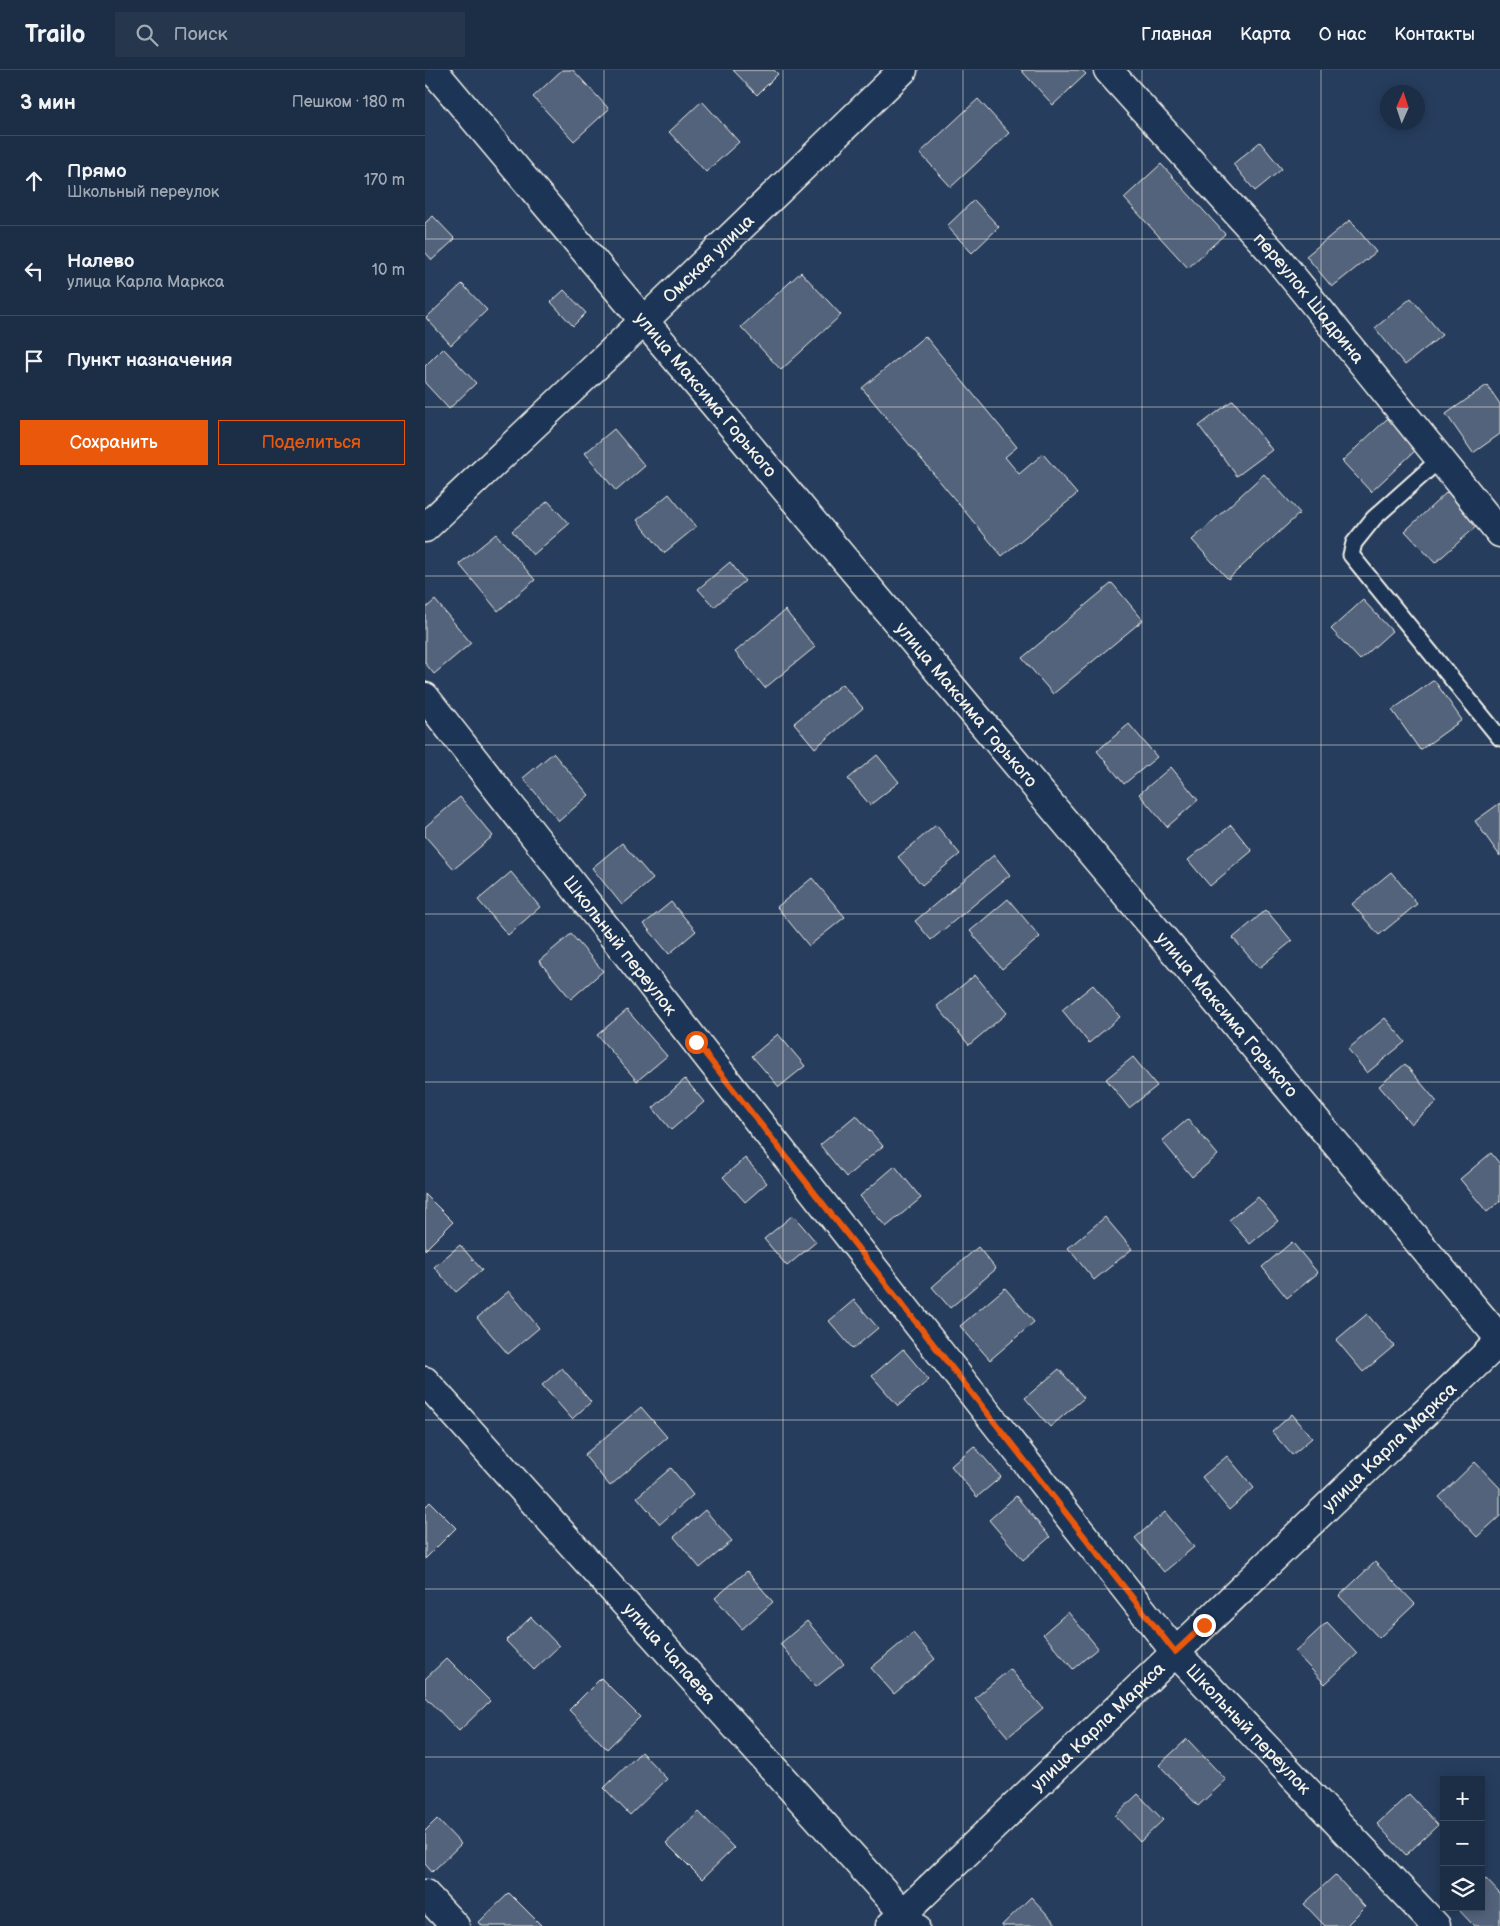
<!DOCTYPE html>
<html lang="ru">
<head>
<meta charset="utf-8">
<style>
	body { margin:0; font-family:"Balsamiq Sans",sans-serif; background:#25364d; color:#f1f3f6 }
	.controls { position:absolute; right:15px; bottom:15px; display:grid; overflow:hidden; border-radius:0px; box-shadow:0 2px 12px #0003 }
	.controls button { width:45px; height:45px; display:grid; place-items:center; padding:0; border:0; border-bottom:1px solid #3a4a5f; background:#1c2e46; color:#f1f3f6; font:25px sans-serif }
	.compass { position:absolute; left:955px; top:15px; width:45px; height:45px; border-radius:50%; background:#1c2e46; box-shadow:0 2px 12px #0003; rotate:3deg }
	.stop { position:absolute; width:15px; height:15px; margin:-11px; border:4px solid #ea580c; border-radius:50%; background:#fff }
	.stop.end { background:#ea580c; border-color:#fff; box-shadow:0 1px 5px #0008 }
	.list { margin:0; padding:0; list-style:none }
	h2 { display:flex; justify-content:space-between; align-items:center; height:65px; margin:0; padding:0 20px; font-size:21px }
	h2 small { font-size:16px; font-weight:400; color:#a0a8b3 }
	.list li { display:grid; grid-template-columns:32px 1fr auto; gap:15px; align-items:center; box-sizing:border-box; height:90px; padding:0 20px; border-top:1px solid #3a4a5f }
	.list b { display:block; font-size:19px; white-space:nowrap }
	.list p { margin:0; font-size:16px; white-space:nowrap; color:#a0a8b3 }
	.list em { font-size:16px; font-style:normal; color:#a0a8b3 }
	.actions { display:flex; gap:10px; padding:15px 20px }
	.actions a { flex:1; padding:11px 0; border:1px solid #ea580c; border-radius:0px; text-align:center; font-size:18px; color:#ea580c }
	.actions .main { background:#ea580c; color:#fff }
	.icon { flex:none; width:28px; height:28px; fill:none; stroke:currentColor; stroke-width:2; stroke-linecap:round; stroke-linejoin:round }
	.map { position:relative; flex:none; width:1075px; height:1856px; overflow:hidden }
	header { display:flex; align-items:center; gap:30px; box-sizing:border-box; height:70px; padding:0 25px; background:#1c2e46; border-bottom:1px solid #3a4a5f }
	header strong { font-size:24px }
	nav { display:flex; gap:28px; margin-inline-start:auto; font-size:18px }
	.search { width:350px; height:45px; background:#25364d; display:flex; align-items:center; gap:12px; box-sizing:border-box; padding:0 18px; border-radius:0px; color:#a0a8b3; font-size:19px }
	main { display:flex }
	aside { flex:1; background:#1c2e46 }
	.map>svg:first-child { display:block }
</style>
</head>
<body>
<header>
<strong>Trailo</strong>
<div class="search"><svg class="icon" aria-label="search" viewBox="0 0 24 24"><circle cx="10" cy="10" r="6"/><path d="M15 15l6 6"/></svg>Поиск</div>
<nav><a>Главная</a><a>Карта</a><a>О нас</a><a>Контакты</a></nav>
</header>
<main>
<aside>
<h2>3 мин<small>Пешком · 180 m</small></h2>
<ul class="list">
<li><svg class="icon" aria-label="ahead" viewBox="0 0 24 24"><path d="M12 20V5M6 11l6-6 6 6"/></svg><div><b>Прямо</b><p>Школьный переулок</p></div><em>170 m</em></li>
<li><svg class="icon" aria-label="left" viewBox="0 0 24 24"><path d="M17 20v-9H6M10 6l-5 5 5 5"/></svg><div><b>Налево</b><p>улица Карла Маркса</p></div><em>10 m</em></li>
<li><svg class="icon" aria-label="arrive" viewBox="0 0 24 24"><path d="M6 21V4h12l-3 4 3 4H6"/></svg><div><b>Пункт назначения</b></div></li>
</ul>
<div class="actions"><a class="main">Сохранить</a><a>Поделиться</a></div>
</aside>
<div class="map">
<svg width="1075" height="1856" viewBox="0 0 1075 1856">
	<rect width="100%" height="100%" fill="#263d5d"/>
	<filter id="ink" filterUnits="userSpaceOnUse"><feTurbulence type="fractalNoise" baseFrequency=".02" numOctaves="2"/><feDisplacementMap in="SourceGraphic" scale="10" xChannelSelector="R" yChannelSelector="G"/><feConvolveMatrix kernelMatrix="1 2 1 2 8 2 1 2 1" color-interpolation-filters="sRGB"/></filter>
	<g filter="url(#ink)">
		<path fill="#52647b" stroke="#f4f1e8" d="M137 0H148L184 39 149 71 108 27Z
			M308 0H349L353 4 332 25Z
			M596 0H657L661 4 628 35Z
			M553 29 584 63 526 117 495 83Z
			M277 31 314 72 281 102 244 62Z
			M835 72 857 99 830 121 808 94Z
			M736 94 800 164 763 198 699 128Z
			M549 130 574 157 547 183 522 156Z
			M8 146 30 169 7 190 0 182V153Z
			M925 150 951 182 907 217 881 186Z
			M376 202 416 245 356 300 316 257Z
			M37 214 62 240 26 275 1 248Z
			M139 220 161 243 148 256 126 232Z
			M986 228 1017 265 980 295 950 258Z
			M500 266 592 377 580 387 594 404 618 384 652 424 577 486 437 318Z
			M18 278 51 313 24 339 0 313V296Z
			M1062 315 1075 334V364L1048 383 1021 344Z
			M808 330 847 380 812 406 774 356Z
			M963 348 992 379 946 422 917 391Z
			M189 359 220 396 191 421 160 383Z
			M839 404 875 443 803 509 767 470Z
			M1022 422 1053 455 1010 493 980 461Z
			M244 424 271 457 239 483 212 450Z
			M123 431 144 454 108 485 87 461Z
			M71 464 110 510 73 541 34 494Z
			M305 492 320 511 289 537 273 519Z
			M687 513 718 550 628 624 597 588Z
			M10 530 46 573 9 604 0 593V539Z
			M938 530 967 561 935 590 906 559Z
			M360 540 390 577 340 618 310 582Z
			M1009 610 1037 650 995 680 967 640Z
			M417 614 438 638 390 678 369 653Z
			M704 654 732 687 699 714 672 681Z
			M128 683 164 725 134 751 98 708Z
			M452 685 474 712 445 735 423 709Z
			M746 697 773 730 742 757 714 724Z
			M35 727 68 766 29 799 0 766V757Z
			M1075 733V786L1050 751Z
			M511 755 535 784 497 815 473 787Z
			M806 755 827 781 785 816 763 790Z
			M197 773 228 809 197 835 167 798Z
			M569 785 585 805 506 870 490 851Z
			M86 802 115 837 83 865 53 830Z
			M966 802 992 834 954 865 927 834Z
			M387 808 420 847 384 876 352 837Z
			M583 829 615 867 577 899 545 861Z
			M246 832 271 861 244 884 219 854Z
			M841 840 867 871 834 898 808 868Z
			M146 864 178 901 146 929 114 891Z
			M550 905 582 943 544 975 512 936Z
			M668 915 695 947 664 973 637 940Z
			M202 940 242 986 212 1011 172 965Z
			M960 948 980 972 942 1003 923 979Z
			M353 964 380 996 354 1017 327 986Z
			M708 987 732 1016 704 1038 681 1009Z
			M980 994 1012 1032 986 1054 954 1016Z
			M260 1009 279 1032 246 1060 228 1038Z
			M431 1045 458 1076 421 1107 395 1075Z
			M763 1049 793 1085 767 1107 737 1071Z
			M1066 1083 1075 1094V1131L1062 1142 1035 1109Z
			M320 1088 342 1113 320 1132 298 1107Z
			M470 1096 496 1128 461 1157 435 1126Z
			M0 1124 28 1152 0 1180Z
			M833 1127 853 1151 825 1174 804 1150Z
			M368 1145 391 1172 362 1196 339 1169Z
			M680 1147 707 1179 669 1210 643 1178Z
			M867 1172 893 1203 862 1228 837 1197Z
			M35 1175 57 1200 31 1222 9 1197Z
			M553 1177 571 1199 525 1238 507 1217Z
			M580 1218 609 1252 565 1290 535 1256Z
			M84 1221 114 1258 83 1284 52 1248Z
			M429 1230 453 1258 428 1279 404 1251Z
			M942 1244 969 1276 938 1302 911 1270Z
			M478 1279 504 1310 473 1336 447 1306Z
			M137 1298 166 1332 147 1349 117 1315Z
			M634 1299 659 1328 625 1357 600 1328Z
			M216 1337 242 1367 185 1416 159 1385Z
			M867 1344 887 1368 867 1385 847 1362Z
			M549 1376 576 1407 552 1427 526 1396Z
			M802 1386 829 1418 804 1440 777 1407Z
			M1050 1392 1075 1418V1446L1052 1467 1014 1427Z
			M246 1398 268 1425 235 1454 212 1427Z
			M591 1426 625 1467 598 1490 564 1450Z
			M5 1432 31 1458 0 1489V1437Z
			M280 1440 307 1471 275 1498 249 1467Z
			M740 1442 769 1477 739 1502 710 1468Z
			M950 1492 990 1534 954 1568 914 1526Z
			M322 1501 348 1532 317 1559 290 1528Z
			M643 1542 673 1578 648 1599 618 1564Z
			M106 1547 134 1576 109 1600 81 1571Z
			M382 1551 419 1594 391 1617 355 1574Z
			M902 1552 932 1584 900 1614 870 1582Z
			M488 1563 510 1589 469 1624 446 1598Z
			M22 1588 65 1631 34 1661 0 1626V1609Z
			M585 1599 618 1638 583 1667 550 1628Z
			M176 1608 215 1647 182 1679 144 1640Z
			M762 1669 801 1710 773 1736 734 1695Z
			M216 1682 242 1709 205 1745 179 1718Z
			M713 1724 738 1750 715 1772 690 1746Z
			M984 1724 1013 1755 981 1785 952 1754Z
			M274 1742 309 1778 277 1809 241 1773Z
			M12 1749 36 1774 7 1802 0 1794V1761Z
			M910 1805 940 1837 921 1856H900L879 1834Z
			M1061 1809 1075 1824V1856H1049L1031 1837H1056V1813Z
			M84 1823 116 1855 115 1856H57L54 1852Z
			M606 1827 633 1856H577V1855Z"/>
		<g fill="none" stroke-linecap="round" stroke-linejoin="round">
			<g stroke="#f4f1e8" stroke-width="19">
				<path id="service" d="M1015 389 949 448 929 473 926 485 1075 668"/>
			</g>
			<g stroke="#f4f1e8" stroke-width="31">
				<g id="minor">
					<path id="s1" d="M8 0 1075 1269"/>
					<path id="s2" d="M683 0 849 184 1075 463"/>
					<path id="s3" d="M0 458 219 251 478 0"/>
					<path id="s4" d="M0 627 751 1583 1011 1856"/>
					<path id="s5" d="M0 1311 490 1856"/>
					<path d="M0 1824 30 1856"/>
					<path id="s6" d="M465 1856 1075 1271"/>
				</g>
			</g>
			<use href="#service" stroke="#1d3557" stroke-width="15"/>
			<use href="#minor" stroke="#1d3557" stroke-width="28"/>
		</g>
	</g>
	<g fill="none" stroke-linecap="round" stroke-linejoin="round" filter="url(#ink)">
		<path stroke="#ea580c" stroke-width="6" d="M271 972 750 1582 779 1555"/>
	</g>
	<path fill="none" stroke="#f4f1e8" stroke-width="1" stroke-opacity="0.55" d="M179 0V1856M358 0V1856M538 0V1856M717 0V1856M896 0V1856M0 169H1075M0 337H1075M0 506H1075M0 675H1075M0 844H1075M0 1012H1075M0 1181H1075M0 1350H1075M0 1519H1075M0 1687H1075"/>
	<g text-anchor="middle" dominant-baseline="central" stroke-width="4" stroke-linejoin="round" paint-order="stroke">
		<g font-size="18" fill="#f4f1e8" stroke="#1d3557">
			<text stroke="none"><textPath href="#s3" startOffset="391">Омская улица</textPath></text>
			<text stroke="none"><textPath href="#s2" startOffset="304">переулок Шадрина</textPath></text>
			<text stroke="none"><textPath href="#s1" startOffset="424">улица Максима Горького</textPath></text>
			<text stroke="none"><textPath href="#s1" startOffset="829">улица Максима Горького</textPath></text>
			<text stroke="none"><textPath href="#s4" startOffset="316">Школьный переулок</textPath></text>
			<text stroke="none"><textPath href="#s1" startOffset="1234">улица Максима Горького</textPath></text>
			<text stroke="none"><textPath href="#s6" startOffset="692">улица Карла Маркса</textPath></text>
			<text stroke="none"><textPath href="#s5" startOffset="366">улица Чапаева</textPath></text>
			<text stroke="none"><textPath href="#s6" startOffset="288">улица Карла Маркса</textPath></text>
			<text stroke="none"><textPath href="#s4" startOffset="1321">Школьный переулок</textPath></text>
		</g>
	</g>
</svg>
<div class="controls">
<button>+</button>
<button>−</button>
<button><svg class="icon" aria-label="layers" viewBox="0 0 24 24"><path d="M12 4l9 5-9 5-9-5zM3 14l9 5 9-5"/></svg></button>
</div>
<svg class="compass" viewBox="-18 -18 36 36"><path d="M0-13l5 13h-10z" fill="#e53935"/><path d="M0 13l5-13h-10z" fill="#a0a8b3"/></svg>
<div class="stop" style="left:271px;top:972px"></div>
<div class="stop end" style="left:779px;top:1555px"></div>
</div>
</main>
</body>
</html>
